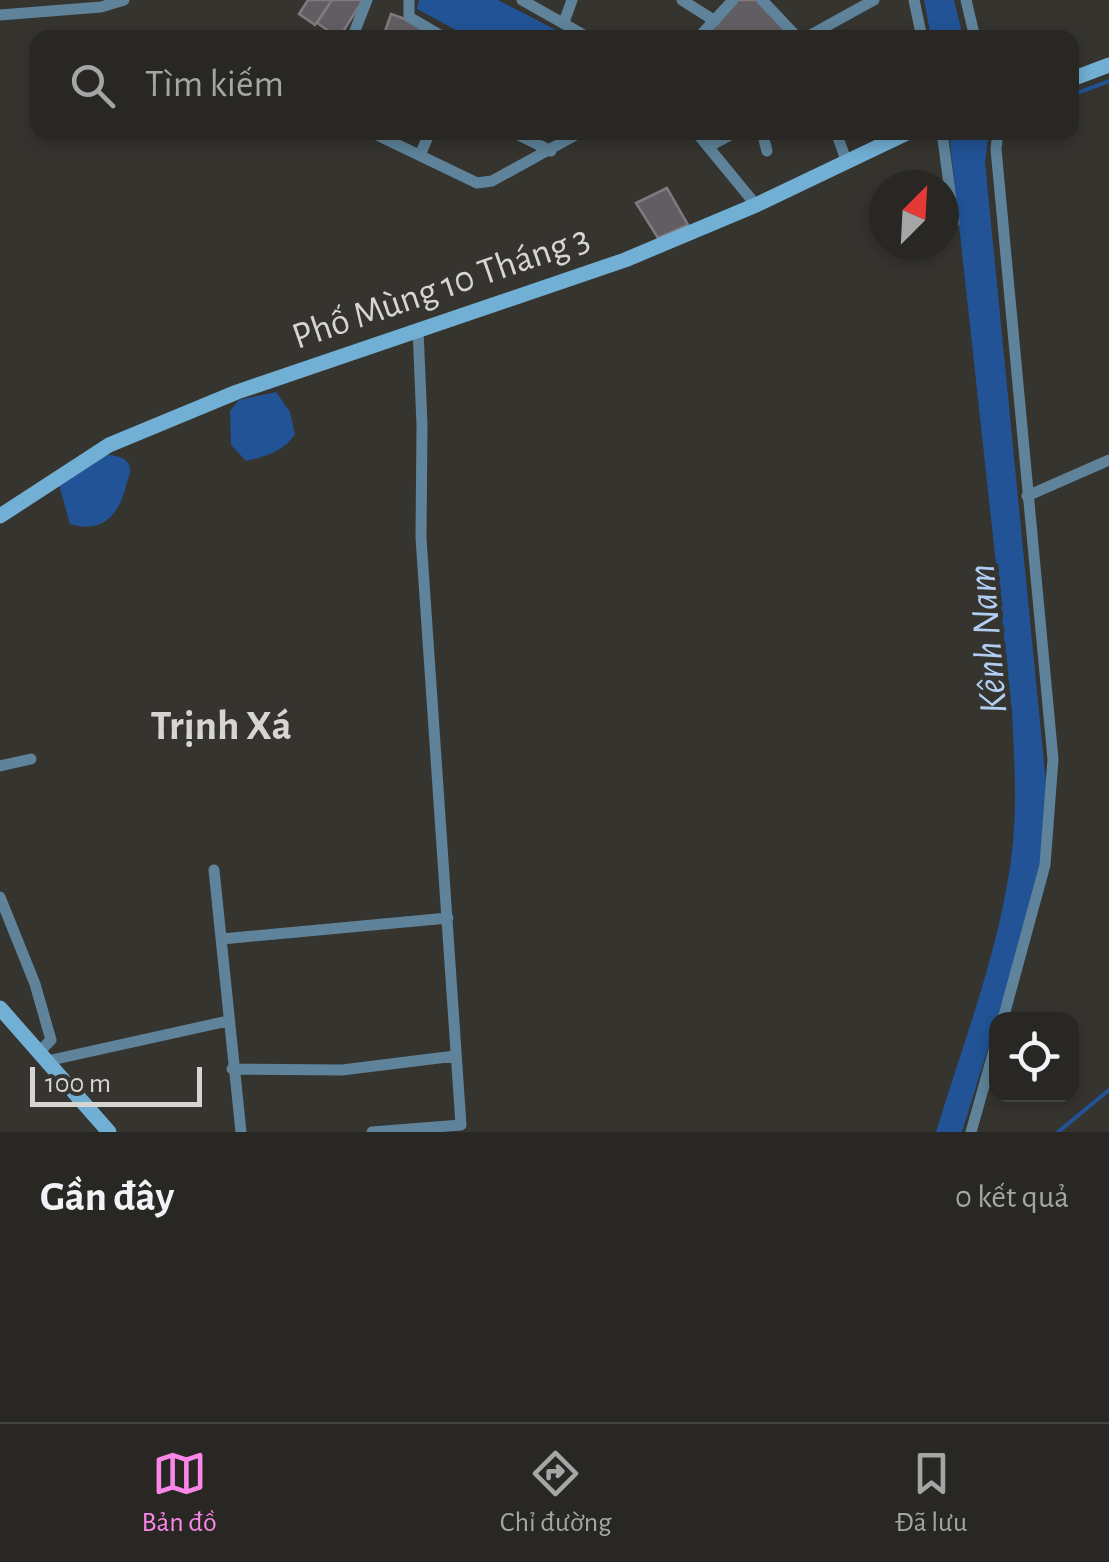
<!DOCTYPE html>
<html lang="vi">
<head>
<meta charset="utf-8">
<style>
	body { margin:0; font-family:"Alegreya Sans",sans-serif; background:#343330; color:#f1f3f6 }
	.controls { position:absolute; right:30px; bottom:30px; display:grid; overflow:hidden; border-radius:20px; box-shadow:0 5px 15px #0003 }
	.controls button { width:90px; height:90px; display:grid; place-items:center; padding:0; border:0; border-bottom:2px solid #444441; background:#282723; color:#f1f3f6; font:50px sans-serif }
	.compass { position:absolute; left:869px; top:170px; width:90px; height:90px; border-radius:50%; background:#282723; box-shadow:0 5px 15px #0003; rotate:24deg }
	.scale { position:absolute; left:30px; bottom:25px; width:172px; box-sizing:border-box; padding-left:10px; border:5px solid #d6d5d1; border-top:0; font-size:28px; line-height:35px; white-space:nowrap; color:#d6d5d1; -webkit-text-stroke:8px #36342f; paint-order:stroke }
	.list { margin:0; padding:0; list-style:none }
	h2 { display:flex; justify-content:space-between; align-items:center; height:130px; margin:0; padding:0 40px; font-size:42px }
	h2 small { font-size:32px; font-weight:400; color:#a5a5a6 }
	.icon { flex:none; width:55px; height:55px; fill:none; stroke:currentColor; stroke-width:2; stroke-linecap:round; stroke-linejoin:round }
	.map { position:relative; flex:none; width:1109px; height:1132px; overflow:hidden }
	.search { position:absolute; background:#282723; box-shadow:0 5px 15px #0003; left:30px; right:30px; top:30px; height:110px; display:flex; align-items:center; gap:25px; box-sizing:border-box; padding:0 35px; border-radius:20px; color:#a5a5a6; font-size:38px }
	.sheet { height:290px; background:#282723 }
	nav { display:flex; justify-content:space-around; align-items:center; box-sizing:border-box; height:140px; border-top:2px solid #444441; background:#282723; font-size:28px; color:#a5a5a6 }
	nav a { display:grid; justify-items:center; gap:5px }
	nav .on { color:#fa87e7 }
	.map>svg:first-child { display:block }
</style>
</head>
<body>
<div class="map">
<svg width="1109" height="1132" viewBox="0 0 1109 1132">
	<rect width="100%" height="100%" fill="#36342f"/>
	<path fill="#215396" d="M419 0H498L562 33 560 38 469 37 417 9Z
		M924 0H954L963 37H931Z
		M949 133H989L985 162 1046 783 1040 863 1003 1000 962 1132H936C964 1040 1004 938 1013 842 1017 799 1014 755 1012 711Z
		M276 392 290 412 295 434C285 451 264 457 246 461L231 445 230 411 239 400Z
		M106 455C114 455 123 456 128 463 133 470 128 478 126 486 119 515 102 534 70 524L59 485Z"/>
	<g fill="none" stroke-linecap="round" stroke-linejoin="round">
		<path stroke="#215396" stroke-width="4" d="M1072 95 1109 81
			M1058 1132 1109 1090"/>
	</g>
	<path fill="#625d62" stroke="#807a7f" stroke-width="2.5" d="M308 0H332L315 25 299 14Z
		M332 0H363L339 38 317 23Z
		M737 0H758L795 38H704Z
		M391 14 428 27 424 38H394L384 34Z
		M667 188 688 225 658 238 636 203Z"/>
	<g fill="none" stroke-linecap="round" stroke-linejoin="round">
		<path stroke="#5e839a" stroke-width="11" d="M409 0V17L445 38
			M522 0 589 38
			M682 0 715 21
			M762 0 798 38
			M914 0 922 38
			M966 0 975 38
			M0 15 101 7 124 0
			M564 22 572 0
			M352 38 367 0
			M698 38 733 0
			M805 38 874 0
			M371 132 477 183 492 181 581 132
			M513 132 551 151
			M696 132 756 205
			M762 132 767 151
			M836 132 846 160
			M942 132 954 222
			M998 132 996 149 1053 759 1045 865 1003 1019
			M708 147 736 132
			M420 155 430 132
			M1027 496 1109 460
			M0 766 31 759
			M214 870 241 1132
			M0 897 35 984 51 1040 39 1052
			M222 939 448 918
			M47 1061 228 1021
			M232 1069 342 1070 455 1056
			M372 1132 461 1125 421 538 422 425 418 329
			M971 1132 996 1043"/>
		<path stroke="#72afd4" stroke-width="15" d="M1072 79 1109 65
			M0 516 109 445 237 392 625 260 756 205 909 132
			M0 1008 109 1132"/>
	</g>
	<g text-anchor="middle" dominant-baseline="central" stroke-width="10" stroke-linejoin="round" paint-order="stroke">
		<g font-size="38" fill="#d6d5d1" stroke="#36342f">
			<text transform="translate(441 288) rotate(-19)">Phố Mùng 10 Tháng 3</text>
		</g>
		<g font-size="40" font-style="italic" fill="#b2cdf3" stroke="#36342f">
			<text transform="translate(988 639) rotate(-95)">Kênh Nam</text>
		</g>
		<g font-size="42" font-weight="bold" fill="#d6d5d1" stroke="#36342f">
			<text x="221" y="726">Trịnh Xá</text>
		</g>
	</g>
</svg>
<div class="controls">
<button><svg class="icon" aria-label="locate" viewBox="0 0 24 24"><circle cx="12" cy="12" r="6"/><path d="M12 2v4M12 18v4M2 12h4M18 12h4"/></svg></button>
</div>
<svg class="compass" viewBox="-18 -18 36 36"><path d="M0-13l5 13h-10z" fill="#e53935"/><path d="M0 13l5-13h-10z" fill="#a5a5a6"/></svg>
<div class="scale">100 m</div>
<div class="search"><svg class="icon" aria-label="search" viewBox="0 0 24 24"><circle cx="10" cy="10" r="6"/><path d="M15 15l6 6"/></svg>Tìm kiếm</div>
</div>
<section class="sheet">
<h2>Gần đây<small>0 kết quả</small></h2>
<ul class="list">
</ul>
</section>
<nav>
<a class="on"><svg class="icon" aria-label="map" viewBox="0 0 24 24"><path d="M3 6l6-2 6 2 6-2v14l-6 2-6-2-6 2zM9 4v14M15 6v14"/></svg>Bản đồ</a>
<a><svg class="icon" aria-label="directions" viewBox="0 0 24 24"><path d="M12 3l9 9-9 9-9-9zM9 14v-3h6M13 9l2 2-2 2"/></svg>Chỉ đường</a>
<a><svg class="icon" aria-label="saved" viewBox="0 0 24 24"><path d="M7 4h10v16l-5-4-5 4z"/></svg>Đã lưu</a>
</nav>
</body>
</html>
